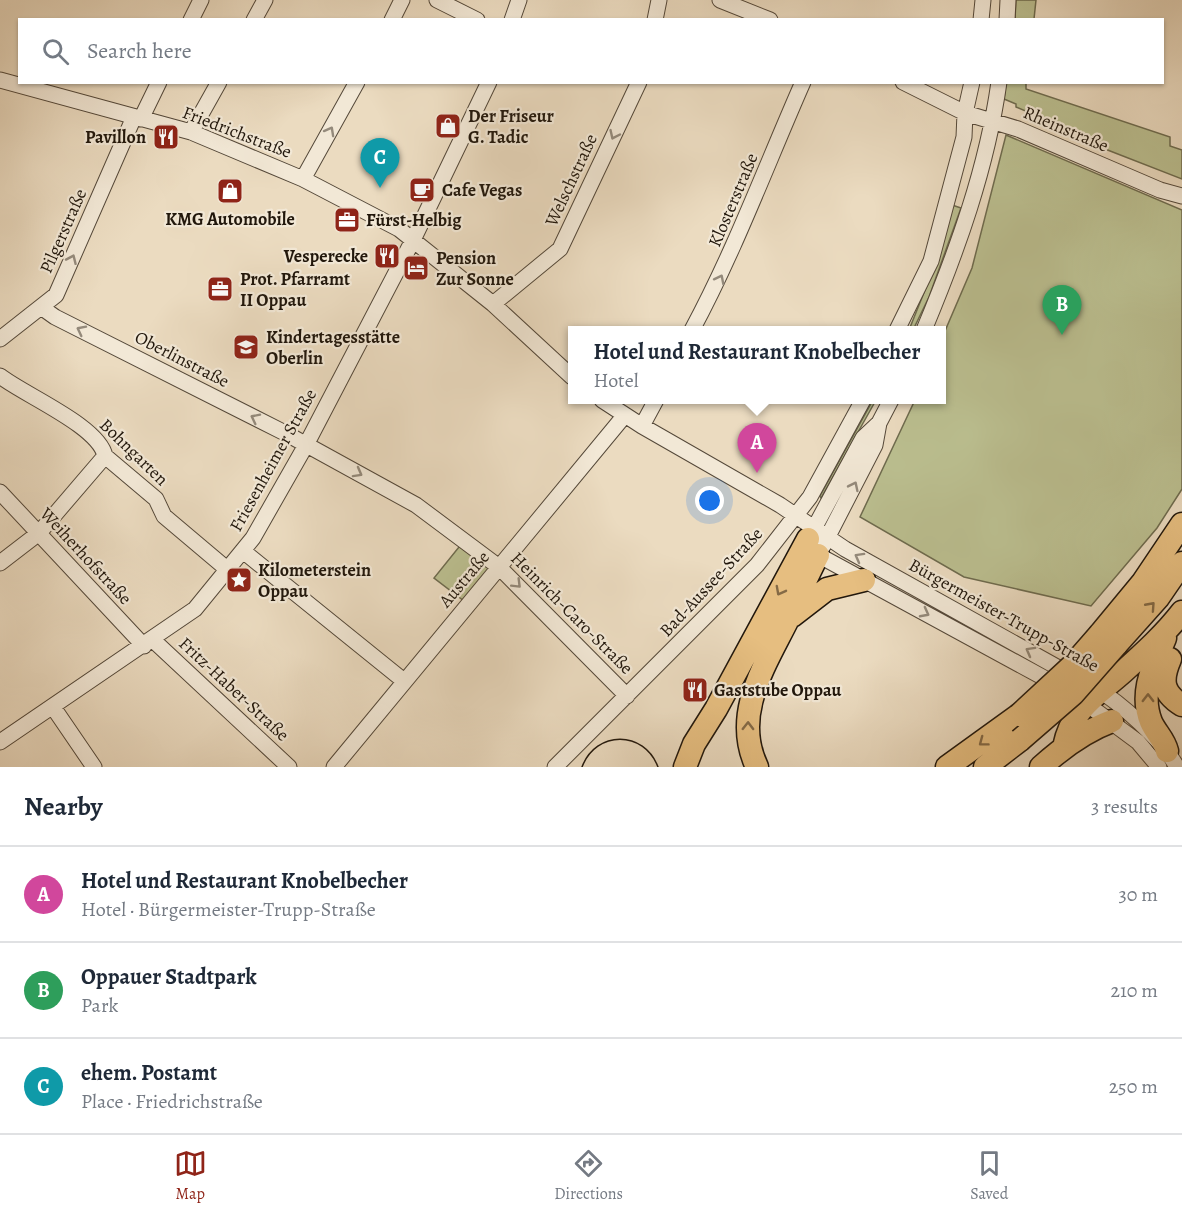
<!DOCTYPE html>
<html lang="en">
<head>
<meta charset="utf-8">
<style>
	body { margin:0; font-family:Alegreya,serif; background:#f2f2f3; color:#1f2937 }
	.you { position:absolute; left:710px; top:501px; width:21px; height:21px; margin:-15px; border:4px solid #fff; border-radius:50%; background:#1a73e8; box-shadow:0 0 0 9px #1a73e833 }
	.badge { display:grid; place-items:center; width:39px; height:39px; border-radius:50%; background:#8f2418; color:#fff; font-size:20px; font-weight:700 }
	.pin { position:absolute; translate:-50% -50px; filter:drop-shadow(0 2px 3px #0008) }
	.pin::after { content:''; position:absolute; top:32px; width:21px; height:18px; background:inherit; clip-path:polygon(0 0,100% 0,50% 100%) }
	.popup { position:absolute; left:568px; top:326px; width:378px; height:78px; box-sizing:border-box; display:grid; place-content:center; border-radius:0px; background:#fff; filter:drop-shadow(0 2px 4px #0005); font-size:20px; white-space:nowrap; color:#747a83 }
	.popup b { font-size:22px; color:#1f2937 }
	.popup::after { content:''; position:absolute; left:50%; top:100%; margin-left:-12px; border:12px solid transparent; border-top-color:#fff }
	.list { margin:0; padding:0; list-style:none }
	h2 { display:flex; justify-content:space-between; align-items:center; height:78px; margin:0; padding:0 24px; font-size:26px }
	h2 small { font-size:20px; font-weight:400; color:#747a83 }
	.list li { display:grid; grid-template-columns:39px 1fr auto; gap:18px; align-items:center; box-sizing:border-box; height:96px; padding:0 24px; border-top:2px solid #e0e1e3 }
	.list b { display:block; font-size:22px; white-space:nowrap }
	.list p { margin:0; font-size:20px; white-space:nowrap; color:#747a83 }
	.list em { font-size:20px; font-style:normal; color:#747a83 }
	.icon { flex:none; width:33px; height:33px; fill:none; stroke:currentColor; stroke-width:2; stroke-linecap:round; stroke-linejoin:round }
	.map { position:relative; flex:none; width:1182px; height:767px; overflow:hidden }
	.search { position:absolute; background:#fff; box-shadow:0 2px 4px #0004; left:18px; right:18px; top:18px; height:66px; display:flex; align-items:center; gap:15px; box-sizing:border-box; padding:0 21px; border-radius:0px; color:#747a83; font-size:22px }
	.sheet { height:366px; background:#fff }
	nav { display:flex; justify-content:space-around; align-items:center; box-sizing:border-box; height:84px; border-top:2px solid #e0e1e3; background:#fff; font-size:16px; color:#747a83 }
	nav a { display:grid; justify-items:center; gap:3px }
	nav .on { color:#8f2418 }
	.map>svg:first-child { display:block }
</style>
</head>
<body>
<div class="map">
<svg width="1182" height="767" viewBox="0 0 1182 767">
	<rect width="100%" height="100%" fill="#ebdbc0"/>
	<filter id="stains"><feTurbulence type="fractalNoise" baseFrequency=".00333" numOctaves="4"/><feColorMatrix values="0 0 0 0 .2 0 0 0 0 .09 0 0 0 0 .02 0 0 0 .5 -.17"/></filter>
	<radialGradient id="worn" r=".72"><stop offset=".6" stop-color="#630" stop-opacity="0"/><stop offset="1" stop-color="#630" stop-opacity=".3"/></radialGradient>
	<path fill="#bbbf90" stroke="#6e6b4e" stroke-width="1.5" d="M1016 0H1036L1034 19H1015Z
		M1006 83H1026V89L1170 137V146L1182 150V179L1105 149 1082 135 1016 107V104L1004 99Z
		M1006 135 1182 210V489L1157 528 1091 606 964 577 860 517 915 400H942V338L972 268Z
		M952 205 961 208 929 297 913 330H909L937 260Z
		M873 400H876L821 498 820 496Z
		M463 542 493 566 464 601 434 578Z"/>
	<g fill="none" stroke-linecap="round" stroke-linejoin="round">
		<g stroke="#544839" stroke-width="17">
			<path id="minor" d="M437 0 477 20
				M720 0 770 20
				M191 20 201 0
				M254 20 265 0
				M392 20 402 0
				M512 20 519 0
				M655 20 659 0
				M981 20 983 0
				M1007 20 1008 0
				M0 80 191 132 303 179 399 229 493 304 572 377
				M903 82 965 113 1018 129 1160 190 1182 196
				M141 119 159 82
				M191 132 219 82
				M303 179 357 82
				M493 304 560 249 639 82
				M41 307 55 317 285 433 416 505 499 567 627 696
				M692 330C735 250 766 166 803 82
				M897 330 931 261 964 137 965 113 972 82
				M924 330C957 251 987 168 999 82
				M0 339 56 295 134 117
				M0 376C24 395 99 426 105 456L156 499 164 516 228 570
				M602 400 642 426 780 505 845 549 1073 676
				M642 426 656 400
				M0 492 144 646
				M810 536 863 438 879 423
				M823 546 875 445 879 423 891 400
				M814 549 818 555 1059 686
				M243 551 404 681
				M0 563 39 533 105 456
				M153 640 289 767
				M1094 687C1121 703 1162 740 1177 767
				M1080 699 1138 742 1159 767
				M53 707 94 767
				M0 742 195 609 253 538 306 445 413 240 489 82
				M334 767 625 415
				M555 767 757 565 810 497 863 400"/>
		</g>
		<g stroke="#21170c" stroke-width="25">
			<path id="highway" d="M792 616 827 589 864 580
				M1100 634 1143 582 1182 524
				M1165 638C1154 665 1139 692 1151 722 1156 733 1164 739 1167 751
				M1116 645 1158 598 1182 563
				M1170 659C1161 680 1162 693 1182 705
				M1064 747C1072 708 1096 696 1123 672 1144 653 1165 634 1182 612
				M685 767 694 744 716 709 808 539
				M757 767C732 715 764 667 787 621 797 599 807 576 818 555
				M947 767 1019 715
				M985 767 1020 740
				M1041 767C1063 747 1085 731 1112 721"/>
		</g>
		<use href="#minor" stroke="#f2e8d6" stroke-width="15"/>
		<use href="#highway" stroke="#e6be80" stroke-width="22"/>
		<path stroke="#21170c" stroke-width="1.5" d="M582 767C596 730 644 730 658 767"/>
		<g stroke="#21170c" stroke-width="25" stroke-linecap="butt">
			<path id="highway-bridge" d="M1019 715 1073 665 1100 634
				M1020 740 1073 694 1116 645"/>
		</g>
		<use href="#highway-bridge" stroke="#e6be80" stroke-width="22"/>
	</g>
	<defs><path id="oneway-chevron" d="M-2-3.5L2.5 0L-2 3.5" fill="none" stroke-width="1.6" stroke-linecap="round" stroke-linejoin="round" transform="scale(1.5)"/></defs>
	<g stroke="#948a7b">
		<use href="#oneway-chevron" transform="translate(330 131) rotate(-61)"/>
		<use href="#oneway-chevron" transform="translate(614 135) rotate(115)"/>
		<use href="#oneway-chevron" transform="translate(72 259) rotate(-66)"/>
		<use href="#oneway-chevron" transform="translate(720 279) rotate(-63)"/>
		<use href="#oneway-chevron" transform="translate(81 330) rotate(-153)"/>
		<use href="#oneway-chevron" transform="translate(255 418) rotate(-153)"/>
		<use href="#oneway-chevron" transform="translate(358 473) rotate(29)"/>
		<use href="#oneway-chevron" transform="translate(854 486) rotate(-64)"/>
		<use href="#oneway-chevron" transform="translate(859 557) rotate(-151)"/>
		<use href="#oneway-chevron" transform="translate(517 584) rotate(45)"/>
		<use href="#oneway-chevron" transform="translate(925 613) rotate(28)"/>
		<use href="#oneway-chevron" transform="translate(1030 651) rotate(-151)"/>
	</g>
	<g stroke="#846a46">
		<use href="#oneway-chevron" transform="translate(780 591) rotate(118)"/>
		<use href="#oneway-chevron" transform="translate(1151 606) rotate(-48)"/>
		<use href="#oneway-chevron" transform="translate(1148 698) rotate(-90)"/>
		<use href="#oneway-chevron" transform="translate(748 726) rotate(-89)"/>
		<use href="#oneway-chevron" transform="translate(983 742) rotate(143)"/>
	</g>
	<defs>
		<g id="shop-square" transform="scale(1.35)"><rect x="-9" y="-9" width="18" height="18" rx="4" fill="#8f2418" stroke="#f2e8d6"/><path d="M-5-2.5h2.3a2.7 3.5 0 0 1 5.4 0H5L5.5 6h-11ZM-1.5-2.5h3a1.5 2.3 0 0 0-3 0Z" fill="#fff"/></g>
		<g id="restaurant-square" transform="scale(1.35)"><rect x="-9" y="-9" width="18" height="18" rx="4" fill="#8f2418" stroke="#f2e8d6"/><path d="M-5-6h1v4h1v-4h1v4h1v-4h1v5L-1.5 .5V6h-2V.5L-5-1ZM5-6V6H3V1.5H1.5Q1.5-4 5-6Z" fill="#fff"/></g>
		<g id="cafe-square" transform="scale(1.35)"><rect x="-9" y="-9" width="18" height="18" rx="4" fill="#8f2418" stroke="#f2e8d6"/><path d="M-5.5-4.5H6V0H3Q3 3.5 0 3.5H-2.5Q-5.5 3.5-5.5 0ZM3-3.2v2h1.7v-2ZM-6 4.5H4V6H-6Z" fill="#fff"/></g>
		<g id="office-square" transform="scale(1.35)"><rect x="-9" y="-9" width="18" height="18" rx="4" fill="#8f2418" stroke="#f2e8d6"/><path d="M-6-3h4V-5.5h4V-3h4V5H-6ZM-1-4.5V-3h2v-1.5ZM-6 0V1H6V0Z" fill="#fff"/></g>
		<g id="hotel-square" transform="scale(1.35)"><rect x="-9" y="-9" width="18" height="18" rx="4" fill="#8f2418" stroke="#f2e8d6"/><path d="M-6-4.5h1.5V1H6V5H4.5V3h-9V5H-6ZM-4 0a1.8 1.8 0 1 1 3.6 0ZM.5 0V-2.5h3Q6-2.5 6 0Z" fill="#fff"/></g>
		<g id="school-square" transform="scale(1.35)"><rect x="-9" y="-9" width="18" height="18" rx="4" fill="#8f2418" stroke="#f2e8d6"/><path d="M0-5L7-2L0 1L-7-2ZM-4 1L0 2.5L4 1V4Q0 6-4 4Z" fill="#fff"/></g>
		<g id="sight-square" transform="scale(1.35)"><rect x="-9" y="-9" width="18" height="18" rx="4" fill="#8f2418" stroke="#f2e8d6"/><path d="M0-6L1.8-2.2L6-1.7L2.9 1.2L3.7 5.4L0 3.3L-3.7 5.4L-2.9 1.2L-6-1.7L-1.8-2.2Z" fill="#fff"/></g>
	</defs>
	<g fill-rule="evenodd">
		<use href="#shop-square" x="448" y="126"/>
		<use href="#restaurant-square" x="166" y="137"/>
		<use href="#cafe-square" x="422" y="190"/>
		<use href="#shop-square" x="230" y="191"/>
		<use href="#office-square" x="347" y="220"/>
		<use href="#restaurant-square" x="387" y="256"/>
		<use href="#hotel-square" x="416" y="268"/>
		<use href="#office-square" x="220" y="289"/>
		<use href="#school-square" x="246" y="347"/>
		<use href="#sight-square" x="239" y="580"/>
		<use href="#restaurant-square" x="695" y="690"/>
	</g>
	<g text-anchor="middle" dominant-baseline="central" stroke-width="4.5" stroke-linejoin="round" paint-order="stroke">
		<g font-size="18" font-weight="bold" fill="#21170c" stroke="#f2e8d6" text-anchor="start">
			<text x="468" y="116">Der Friseur<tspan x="468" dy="21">G. Tadic</tspan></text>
			<text x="146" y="137" text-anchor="end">Pavillon</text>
			<text x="442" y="190">Cafe Vegas</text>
			<text x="230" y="219" text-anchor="middle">KMG Automobile</text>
			<text x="366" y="220">Fürst-Helbig</text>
			<text x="368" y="256" text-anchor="end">Vesperecke</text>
			<text x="436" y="258">Pension<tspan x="436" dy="21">Zur Sonne</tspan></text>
			<text x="240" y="279">Prot. Pfarramt<tspan x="240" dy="21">II Oppau</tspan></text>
			<text x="266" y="337">Kindertagesstätte<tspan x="266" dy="21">Oberlin</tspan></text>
			<text x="258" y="570">Kilometerstein<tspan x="258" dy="21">Oppau</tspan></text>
			<text x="714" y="690">Gaststube Oppau</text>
		</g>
		<g font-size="18" fill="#21170c" stroke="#f2e8d6">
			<text transform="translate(1066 129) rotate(23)">Rheinstraße</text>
			<text transform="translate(237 132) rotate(21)">Friedrichstraße</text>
			<text transform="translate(571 180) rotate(-65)">Welschstraße</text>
			<text transform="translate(733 200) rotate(-67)">Klosterstraße</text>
			<text transform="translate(63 231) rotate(-66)">Pilgerstraße</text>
			<text transform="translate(182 359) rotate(27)">Oberlinstraße</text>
			<text transform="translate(134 452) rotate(44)">Bohngarten</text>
			<text transform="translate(273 460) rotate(-61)">Friesenheimer Straße</text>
			<text transform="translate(86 556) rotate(47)">Weiherhofstraße</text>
			<text transform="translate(464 579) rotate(-50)">Austraße</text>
			<text transform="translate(711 582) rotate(-47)">Bad-Aussee-Straße</text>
			<text transform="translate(572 613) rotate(45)">Heinrich-Caro-Straße</text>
			<text transform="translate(1004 615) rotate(29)">Bürgermeister-Trupp-Straße</text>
			<text transform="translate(234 689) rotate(43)">Fritz-Haber-Straße</text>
		</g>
	</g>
	<rect width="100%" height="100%" filter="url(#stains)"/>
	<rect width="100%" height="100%" fill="url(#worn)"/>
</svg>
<div class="you"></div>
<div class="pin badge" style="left:757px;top:473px;background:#d1479c">A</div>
<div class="popup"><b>Hotel und Restaurant Knobelbecher</b>Hotel</div>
<div class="pin badge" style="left:1062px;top:335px;background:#2e9e5b">B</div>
<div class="pin badge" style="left:380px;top:188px;background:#0f9aa8">C</div>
<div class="search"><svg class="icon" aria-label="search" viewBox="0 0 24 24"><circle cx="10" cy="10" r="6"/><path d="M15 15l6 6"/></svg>Search here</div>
</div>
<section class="sheet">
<h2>Nearby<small>3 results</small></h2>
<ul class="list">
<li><span class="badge" style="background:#d1479c">A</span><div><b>Hotel und Restaurant Knobelbecher</b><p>Hotel · Bürgermeister-Trupp-Straße</p></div><em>30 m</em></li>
<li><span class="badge" style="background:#2e9e5b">B</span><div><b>Oppauer Stadtpark</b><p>Park</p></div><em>210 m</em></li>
<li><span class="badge" style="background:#0f9aa8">C</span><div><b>ehem. Postamt</b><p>Place · Friedrichstraße</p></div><em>250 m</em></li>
</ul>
</section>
<nav>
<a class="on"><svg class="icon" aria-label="map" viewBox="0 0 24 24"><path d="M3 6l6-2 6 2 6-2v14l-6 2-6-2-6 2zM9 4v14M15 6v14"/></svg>Map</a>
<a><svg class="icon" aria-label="directions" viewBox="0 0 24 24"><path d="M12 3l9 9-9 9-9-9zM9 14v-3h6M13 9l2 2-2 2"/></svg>Directions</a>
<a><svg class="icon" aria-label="saved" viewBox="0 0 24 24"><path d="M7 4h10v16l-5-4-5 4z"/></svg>Saved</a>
</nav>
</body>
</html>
